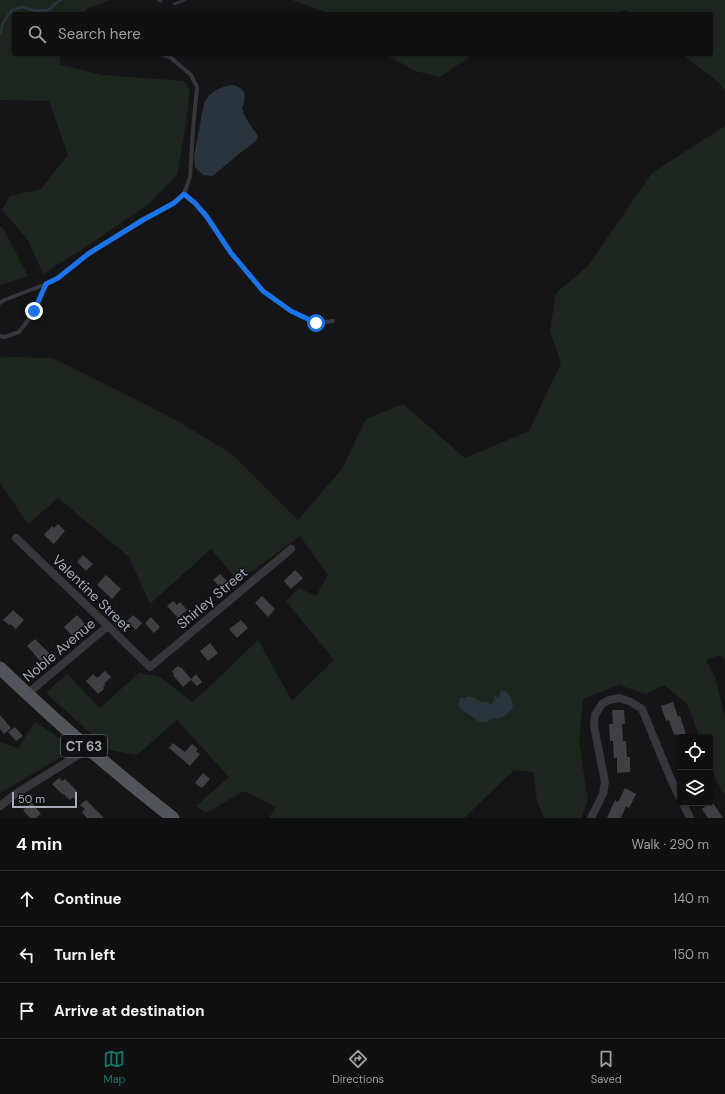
<!DOCTYPE html>
<html lang="en">
<head>
<meta charset="utf-8">
<style>
	body { margin:0; font-family:"DM Sans",sans-serif; background:#19191a; color:#f1f3f6 }
	.controls { position:absolute; right:12px; bottom:12px; display:grid; overflow:hidden; border-radius:4px; box-shadow:0 1px 3px #0004 }
	.controls button { width:36px; height:36px; display:grid; place-items:center; padding:0; border:0; border-bottom:1px solid #303031; background:#101011; color:#f1f3f6; font:20px sans-serif }
	.scale { position:absolute; left:12px; bottom:10px; width:65px; box-sizing:border-box; padding-left:4px; border:2px solid #a6abb8; border-top:0; font-size:11px; line-height:14px; white-space:nowrap; color:#a6abb8; -webkit-text-stroke:3px #101012; paint-order:stroke }
	.stop { position:absolute; width:12px; height:12px; margin:-9px; border:3px solid #1a73e8; border-radius:50%; background:#fff }
	.stop.end { background:#1a73e8; border-color:#fff; box-shadow:0 1px 4px #0008 }
	.list { margin:0; padding:0; list-style:none }
	h2 { display:flex; justify-content:space-between; align-items:center; height:52px; margin:0; padding:0 16px; font-size:17px }
	h2 small { font-size:13px; font-weight:400; color:#9c9d9f }
	.list li { display:grid; grid-template-columns:26px 1fr auto; gap:12px; align-items:center; box-sizing:border-box; height:56px; padding:0 16px; border-top:1px solid #303031 }
	.list b { display:block; font-size:15px; white-space:nowrap }
	.list em { font-size:13px; font-style:normal; color:#9c9d9f }
	.icon { flex:none; width:22px; height:22px; fill:none; stroke:currentColor; stroke-width:2; stroke-linecap:round; stroke-linejoin:round }
	.map { position:relative; flex:none; width:725px; height:818px; overflow:hidden }
	.search { position:absolute; background:#101011; box-shadow:0 1px 3px #0004; left:12px; right:12px; top:12px; height:44px; display:flex; align-items:center; gap:10px; box-sizing:border-box; padding:0 14px; border-radius:4px; color:#9c9d9f; font-size:15px }
	.sheet { height:220px; background:#101011 }
	nav { display:flex; justify-content:space-around; align-items:center; box-sizing:border-box; height:56px; border-top:1px solid #303031; background:#101011; font-size:11px; color:#9c9d9f }
	nav a { display:grid; justify-items:center; gap:2px }
	nav .on { color:#0f766e }
	.map>svg:first-child { display:block }
</style>
</head>
<body>
<div class="map">
<svg width="725" height="818" viewBox="0 0 725 818">
	<rect width="100%" height="100%" fill="#151517"/>
	<path fill="#1d261e" d="M0 0H111L88 8 83 14H14V54H60V65L103 75 184 81 190 90 186 124 177 175 146 206 84 248 43 274 28 240 2 210 10 196 41 189 68 155 49 101 0 100Z
		M292 0H725V92L719 83 682 54H711V14H631L626 10 609 14H332Z
		M385 54H470L469 57 440 77 415 71Z
		M725 126V660L719 655 706 660 716 679 725 719V796L717 782 710 764V737H700L687 704 664 685 646 694 619 685 583 699 579 743 588 800 581 818H544L537 801 533 772 514 770 464 818H269L276 807 244 791 206 813 196 806 229 777 177 720 137 755 109 750 46 693 67 674 100 708 139 673 160 677 192 702 208 688 258 640 292 701 334 660 286 601 299 588 316 596 328 575 300 536 238 581 211 549 150 604 129 557 58 498 28 524 0 483V357L53 358 176 420 232 454 298 520 342 469 366 419 403 404 465 458 529 431 561 363 550 331 556 293 588 266 652 173Z
		M0 226 3 228 28 276 0 285Z
		M35 722 64 741 63 756 0 793V742L18 748Z"/>
	<path fill="#2a343c" d="M232 85C246 88 247 96 242 108 245 119 252 127 258 136L256 141 240 153 214 175 212 176 203 175 195 167 194 156 204 103C210 91 220 87 232 85Z
		M501 691H505L511 697 513 707C508 715 502 719 493 718 487 722 481 724 475 719 473 718 472 716 470 715 463 710 463 713 458 705L461 697 464 698 469 696 482 702H487L491 705 494 700V696L499 697Z"/>
	<g fill="none" stroke-linecap="round" stroke-linejoin="round">
		<path stroke="#2a343c" stroke-width="2.5" d="M158 0 161 1
			M174 4 185 0
			M0 33 3 23 12 10 22 7 36 11 49 10 56 3 61 0"/>
	</g>
	<path fill="#3f4044" d="M58 524 65 531 54 544 44 535 52 526 54 528Z
		M83 555 93 564 86 571 77 562Z
		M295 570 303 578 291 589 284 581Z
		M220 574 230 584 223 590 213 580Z
		M106 575 121 589 112 599 97 585Z
		M262 596 275 609 268 617 255 603Z
		M173 601 177 605 180 602 187 610 178 618 167 606Z
		M13 610 24 620 16 629 10 624 9 625 3 620Z
		M77 615 85 624 72 636 64 627Z
		M133 615 142 623 136 630 127 621Z
		M151 617 160 627 154 633 145 623Z
		M241 620 248 628 237 638 229 629Z
		M35 639 50 654 41 662 27 646Z
		M210 643 218 653 208 661 200 651Z
		M178 666 180 668 181 667 191 679 196 674 202 682 197 686 191 680 183 687 173 675 174 674 172 671Z
		M105 671 111 677 104 684 105 685 103 688 104 689 98 694 86 681 93 674 97 678Z
		M673 702 678 717 680 716 687 737H678L677 734 674 735 669 720 666 721 661 706Z
		M612 710H624L625 724H622L623 741H626L627 757H630V772L617 773V758H614L613 741H610L609 724H613Z
		M0 715 11 728 4 734 0 729Z
		M15 727 23 736 16 741 8 732Z
		M173 743 185 752 192 744 198 749 196 751 200 754 190 766 169 748Z
		M203 773 210 779 202 788 195 783Z
		M59 778 62 781 65 779 77 791V802L73 797 70 800 64 794 63 795 52 784Z
		M625 788 636 794 629 808 626 806 621 818H607L615 800 618 802Z
		M86 800 104 818H87L82 812 85 809 80 805Z
		M32 803 41 814 36 818H30L23 810Z
		M703 803H713L723 818H708L702 809 705 807Z"/>
	<g fill="none" stroke-linecap="round" stroke-linejoin="round">
		<path stroke="#36373d" stroke-width="4" d="M184 194 195 203 207 217 231 253 263 291 291 311 316 323 333 321
			M0 303 4 300 46 284 58 278 88 254 143 219 174 203 184 194 190 177 193 129 197 87 191 75 170 57 160 54
			M0 336 4 337 19 332 35 311 46 284"/>
		<path stroke="#36373d" stroke-width="8" d="M16 538 108 626 150 667 291 549
			M27 694 108 626
			M683 803 690 818
			M0 806 14 795 88 749
			M591 818 603 794 605 782 594 726 595 715 602 704 609 700 619 698 631 702 642 709 670 777 680 798"/>
		<path stroke="#52545c" stroke-width="13" d="M0 668C55 721 113 771 173 818"/>
	</g>
	<g fill="none" stroke-linecap="round" stroke-linejoin="round">
		<path stroke="#1a73e8" stroke-width="5" d="M34 311 46 284 58 278 88 254 143 220 174 203 184 194 195 203 207 217 231 253 263 291 291 311 316 323"/>
	</g>
	<g text-anchor="middle" dominant-baseline="central" stroke-width="3" stroke-linejoin="round" paint-order="stroke">
		<rect fill="#101012" stroke="#797c86" stroke-width="1" x="61" y="735" width="46" height="22" rx="3"/>
		<g font-size="13" font-weight="bold" fill="#a6abb8">
			<text x="84" y="746">CT 63</text>
		</g>
		<g font-size="14" fill="#a6abb8" stroke="#101012">
			<text transform="translate(92 593) rotate(44)">Valentine Street</text>
			<text transform="translate(212 598) rotate(-40)">Shirley Street</text>
			<text transform="translate(59 650) rotate(-40)">Noble Avenue</text>
		</g>
	</g>
</svg>
<div class="controls">
<button><svg class="icon" aria-label="locate" viewBox="0 0 24 24"><circle cx="12" cy="12" r="6"/><path d="M12 2v4M12 18v4M2 12h4M18 12h4"/></svg></button>
<button><svg class="icon" aria-label="layers" viewBox="0 0 24 24"><path d="M12 4l9 5-9 5-9-5zM3 14l9 5 9-5"/></svg></button>
</div>
<div class="scale">50 m</div>
<div class="stop" style="left:316px;top:323px"></div>
<div class="stop end" style="left:34px;top:311px"></div>
<div class="search"><svg class="icon" aria-label="search" viewBox="0 0 24 24"><circle cx="10" cy="10" r="6"/><path d="M15 15l6 6"/></svg>Search here</div>
</div>
<section class="sheet">
<h2>4 min<small>Walk · 290 m</small></h2>
<ul class="list">
<li><svg class="icon" aria-label="ahead" viewBox="0 0 24 24"><path d="M12 20V5M6 11l6-6 6 6"/></svg><div><b>Continue</b></div><em>140 m</em></li>
<li><svg class="icon" aria-label="left" viewBox="0 0 24 24"><path d="M17 20v-9H6M10 6l-5 5 5 5"/></svg><div><b>Turn left</b></div><em>150 m</em></li>
<li><svg class="icon" aria-label="arrive" viewBox="0 0 24 24"><path d="M6 21V4h12l-3 4 3 4H6"/></svg><div><b>Arrive at destination</b></div></li>
</ul>
</section>
<nav>
<a class="on"><svg class="icon" aria-label="map" viewBox="0 0 24 24"><path d="M3 6l6-2 6 2 6-2v14l-6 2-6-2-6 2zM9 4v14M15 6v14"/></svg>Map</a>
<a><svg class="icon" aria-label="directions" viewBox="0 0 24 24"><path d="M12 3l9 9-9 9-9-9zM9 14v-3h6M13 9l2 2-2 2"/></svg>Directions</a>
<a><svg class="icon" aria-label="saved" viewBox="0 0 24 24"><path d="M7 4h10v16l-5-4-5 4z"/></svg>Saved</a>
</nav>
</body>
</html>
